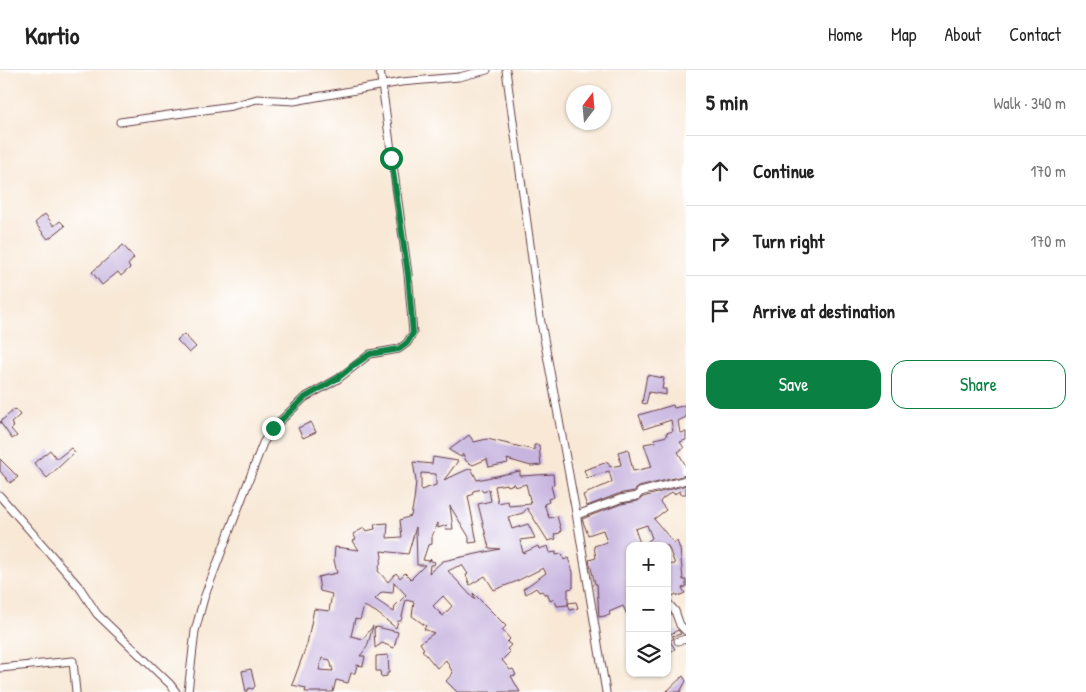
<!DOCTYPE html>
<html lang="en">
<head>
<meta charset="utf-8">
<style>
	body { margin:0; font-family:"Patrick Hand",sans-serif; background:#f2f2f2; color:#222 }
	.controls { position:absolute; right:15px; bottom:15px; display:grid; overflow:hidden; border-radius:10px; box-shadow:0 1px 4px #0004 }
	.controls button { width:45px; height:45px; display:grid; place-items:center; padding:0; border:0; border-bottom:1px solid #e0e0e0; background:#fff; color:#222; font:25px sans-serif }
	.compass { position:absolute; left:566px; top:15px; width:45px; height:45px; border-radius:50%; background:#fff; box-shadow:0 1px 4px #0004; rotate:16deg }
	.stop { position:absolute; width:15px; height:15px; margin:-11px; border:4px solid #0b8043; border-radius:50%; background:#fff }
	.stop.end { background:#0b8043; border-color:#fff; box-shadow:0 1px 5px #0008 }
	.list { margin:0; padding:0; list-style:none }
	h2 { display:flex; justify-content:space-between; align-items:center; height:65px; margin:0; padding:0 20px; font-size:21px }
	h2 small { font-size:16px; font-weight:400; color:#767676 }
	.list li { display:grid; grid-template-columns:32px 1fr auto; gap:15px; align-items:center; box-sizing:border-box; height:70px; padding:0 20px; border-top:1px solid #e0e0e0 }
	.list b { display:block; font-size:19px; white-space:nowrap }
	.list em { font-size:16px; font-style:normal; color:#767676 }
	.actions { display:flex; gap:10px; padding:15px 20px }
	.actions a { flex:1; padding:11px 0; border:1px solid #0b8043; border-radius:15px; text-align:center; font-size:18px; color:#0b8043 }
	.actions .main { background:#0b8043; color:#fff }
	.icon { flex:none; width:28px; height:28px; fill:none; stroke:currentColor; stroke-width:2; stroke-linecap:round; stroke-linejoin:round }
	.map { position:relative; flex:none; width:686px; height:622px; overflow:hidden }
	header { display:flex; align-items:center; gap:30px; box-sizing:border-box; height:70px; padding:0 25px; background:#fff; border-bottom:1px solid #e0e0e0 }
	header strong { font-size:24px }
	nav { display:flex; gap:28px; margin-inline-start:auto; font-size:18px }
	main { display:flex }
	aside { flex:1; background:#fff }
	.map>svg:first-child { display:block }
</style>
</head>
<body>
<header>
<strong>Kartio</strong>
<nav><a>Home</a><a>Map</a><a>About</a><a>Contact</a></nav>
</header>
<main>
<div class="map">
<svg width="686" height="622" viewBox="0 0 686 622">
	<rect width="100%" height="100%" fill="#fff"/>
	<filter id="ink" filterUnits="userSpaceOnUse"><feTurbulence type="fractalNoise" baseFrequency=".02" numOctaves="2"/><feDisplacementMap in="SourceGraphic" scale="10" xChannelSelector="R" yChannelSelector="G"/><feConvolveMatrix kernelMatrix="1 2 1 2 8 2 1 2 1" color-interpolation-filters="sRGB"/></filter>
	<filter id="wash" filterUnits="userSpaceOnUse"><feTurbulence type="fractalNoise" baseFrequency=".0096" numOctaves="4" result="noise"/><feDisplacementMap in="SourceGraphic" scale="20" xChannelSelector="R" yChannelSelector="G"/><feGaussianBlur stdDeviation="1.12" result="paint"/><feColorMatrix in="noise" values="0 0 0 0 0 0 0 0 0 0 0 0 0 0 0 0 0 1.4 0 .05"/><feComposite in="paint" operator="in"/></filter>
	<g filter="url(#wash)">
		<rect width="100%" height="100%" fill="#f8e8d5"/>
		<g id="blocks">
			<path fill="#c7b4df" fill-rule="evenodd" d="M45 144 54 156 60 151 65 156 48 169 35 153Z
				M123 175 134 188 128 195 130 198 121 206 118 202 102 215 92 202Z
				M184 264 196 277 189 283 177 270Z
				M647 305 664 308 662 319H666V325L649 322 646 334 642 333Z
				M673 335 674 338 686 335V347L678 351 680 363 686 362V370L680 372 684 378 678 382 686 396V405L639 417 634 421 618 424 587 436 583 425 612 412 609 401 587 408 584 400 608 392 610 397 621 395 618 382 628 379 633 401 652 397 644 374 655 372 654 369 663 367 667 366 666 363 673 361 671 350 644 359 639 345Z
				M15 339 20 345 11 353 14 357 11 359 17 366 12 369 0 352Z
				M311 352 316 362 303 368 298 358Z
				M469 365 474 372 487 369 534 380V375H539L541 395 531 396 507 389 508 393 489 397 487 389 473 395 466 391 463 384 461 387 449 380Z
				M71 378 75 382 47 408 34 393 50 380 57 389Z
				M433 387 458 391 444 410 471 398 477 410 520 401V406L553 404 554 415 551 416 554 427 548 429 549 432 544 434 549 448 557 446 561 460 560 463 554 464 556 469 548 471 527 438 523 443 508 447 512 459 528 454 535 468 520 470 523 483 538 476 539 479 548 476 550 483 556 482V485L562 484 564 490 568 488 573 502V518L568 519V533L576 532 578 538 570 540 568 533V535L557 536 554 529 550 531 547 523 545 525 542 521 539 522 536 518 526 524 523 519 546 503 543 498 515 512 494 520 485 506 470 515 466 505 468 504 462 495 456 497 448 501 475 530 473 523 506 556 502 560 510 569 507 572 511 575 507 579 510 582 502 590 510 600 513 599 516 605 511 606 520 622H457L446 611 453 603 446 590 437 598 422 580 424 579 420 573 434 563 424 559 426 556 412 546 414 532 406 530 401 551H398L396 558 376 542 364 536 360 550 355 549 351 566 363 569 373 556 367 577 360 586H365L363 596 357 595 355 603H351L348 613 336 610 333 622H305L306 618 292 615 307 574 314 539 329 541 332 524 320 521 318 507 337 503 334 490 335 477 359 480 353 471 356 469 353 464 364 458 366 461 375 459 374 454 388 453 387 468 402 467 400 450 411 446 414 431 416 411 413 392 432 394ZM421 403 436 404V415L421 420ZM507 414 508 416 514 414 515 417 526 414 531 434 509 436 508 431 498 433 495 416ZM482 419 483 422 489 420 491 431 478 434 489 478 500 479 443 491 429 503 430 495H434L435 492 431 491V489L429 491 423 490 428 475 432 474V466L438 453V458L447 455 446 459H453L450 436 469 467V473L477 472 468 426 472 425 473 421ZM416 457 417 495H425L411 509 405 503 400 508 396 503 388 512 378 501 382 487 381 481 408 484ZM394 512 406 525 395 536 394 542 375 529 382 522 393 523ZM443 526 452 536 443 546 433 536ZM322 588 330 590 333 601 319 600Z
				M0 389 18 407 10 413 0 401Z
				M686 415V424H680V421L674 424 672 422 662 429 660 432 666 440 654 449 674 473 677 471 680 479 683 510H686V517L682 518 685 523 678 526 676 524 673 526 670 522 667 524 669 510 667 495 675 494 668 476H650L647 472 652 468 647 455 635 459 641 476H630V551L623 536 609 542 610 545 599 547 597 514H595L589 490 596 488 594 476 607 472 603 460 588 465 582 449 621 434 638 431 643 427Z
				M377 557 398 562 394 578 382 573 375 578 374 558Z
				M667 558 671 564 678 560 681 564 672 566 674 568 670 571 675 579 667 584Z
				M388 585 389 603H387V606L381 607 380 601H376V586Z
				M251 599 255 616 253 619 249 618 246 622 242 601Z
				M683 606 686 611 680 622H666Z"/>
		</g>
	</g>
	<g filter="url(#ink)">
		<use href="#blocks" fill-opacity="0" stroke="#643d44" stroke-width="1"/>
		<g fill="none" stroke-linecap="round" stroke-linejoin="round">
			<g stroke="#643d44" stroke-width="9">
				<path id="minor" d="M506 0 540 247 575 437 606 622
					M120 52 232 36 257 29 294 31 401 12 459 7 487 0
					M0 426 80 518 97 544 170 614 176 622
					M577 445 620 429 637 426 640 422 686 410
					M667 532 675 541 680 555 686 561
					M678 571 686 569
					M0 598 73 591 76 622
					M188 622 195 561 204 528 263 373 273 358 304 328 338 309 370 284 399 279 407 273 413 263 408 204 380 0"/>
			</g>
			<use href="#minor" stroke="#fff" stroke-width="7"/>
		</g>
	</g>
	<g fill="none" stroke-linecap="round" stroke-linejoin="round" filter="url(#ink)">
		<path stroke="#0b8043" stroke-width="6" d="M273 358 304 328 338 308 354 295 370 284 399 279 407 273 413 263 408 204 391 88"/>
	</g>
</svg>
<div class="controls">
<button>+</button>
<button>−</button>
<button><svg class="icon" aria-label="layers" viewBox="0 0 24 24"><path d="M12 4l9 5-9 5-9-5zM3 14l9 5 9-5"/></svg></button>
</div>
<svg class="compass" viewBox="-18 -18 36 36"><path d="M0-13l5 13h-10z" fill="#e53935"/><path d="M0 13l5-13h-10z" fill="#767676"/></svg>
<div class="stop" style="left:391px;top:88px"></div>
<div class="stop end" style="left:273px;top:358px"></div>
</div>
<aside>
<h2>5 min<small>Walk · 340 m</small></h2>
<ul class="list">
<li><svg class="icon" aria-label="ahead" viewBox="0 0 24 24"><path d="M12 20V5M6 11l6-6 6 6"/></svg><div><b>Continue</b></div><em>170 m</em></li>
<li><svg class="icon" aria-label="right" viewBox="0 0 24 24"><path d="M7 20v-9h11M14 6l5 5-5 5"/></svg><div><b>Turn right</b></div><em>170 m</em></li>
<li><svg class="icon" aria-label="arrive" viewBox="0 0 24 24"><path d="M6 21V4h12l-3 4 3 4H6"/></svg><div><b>Arrive at destination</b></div></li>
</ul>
<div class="actions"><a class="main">Save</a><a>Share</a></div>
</aside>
</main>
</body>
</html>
